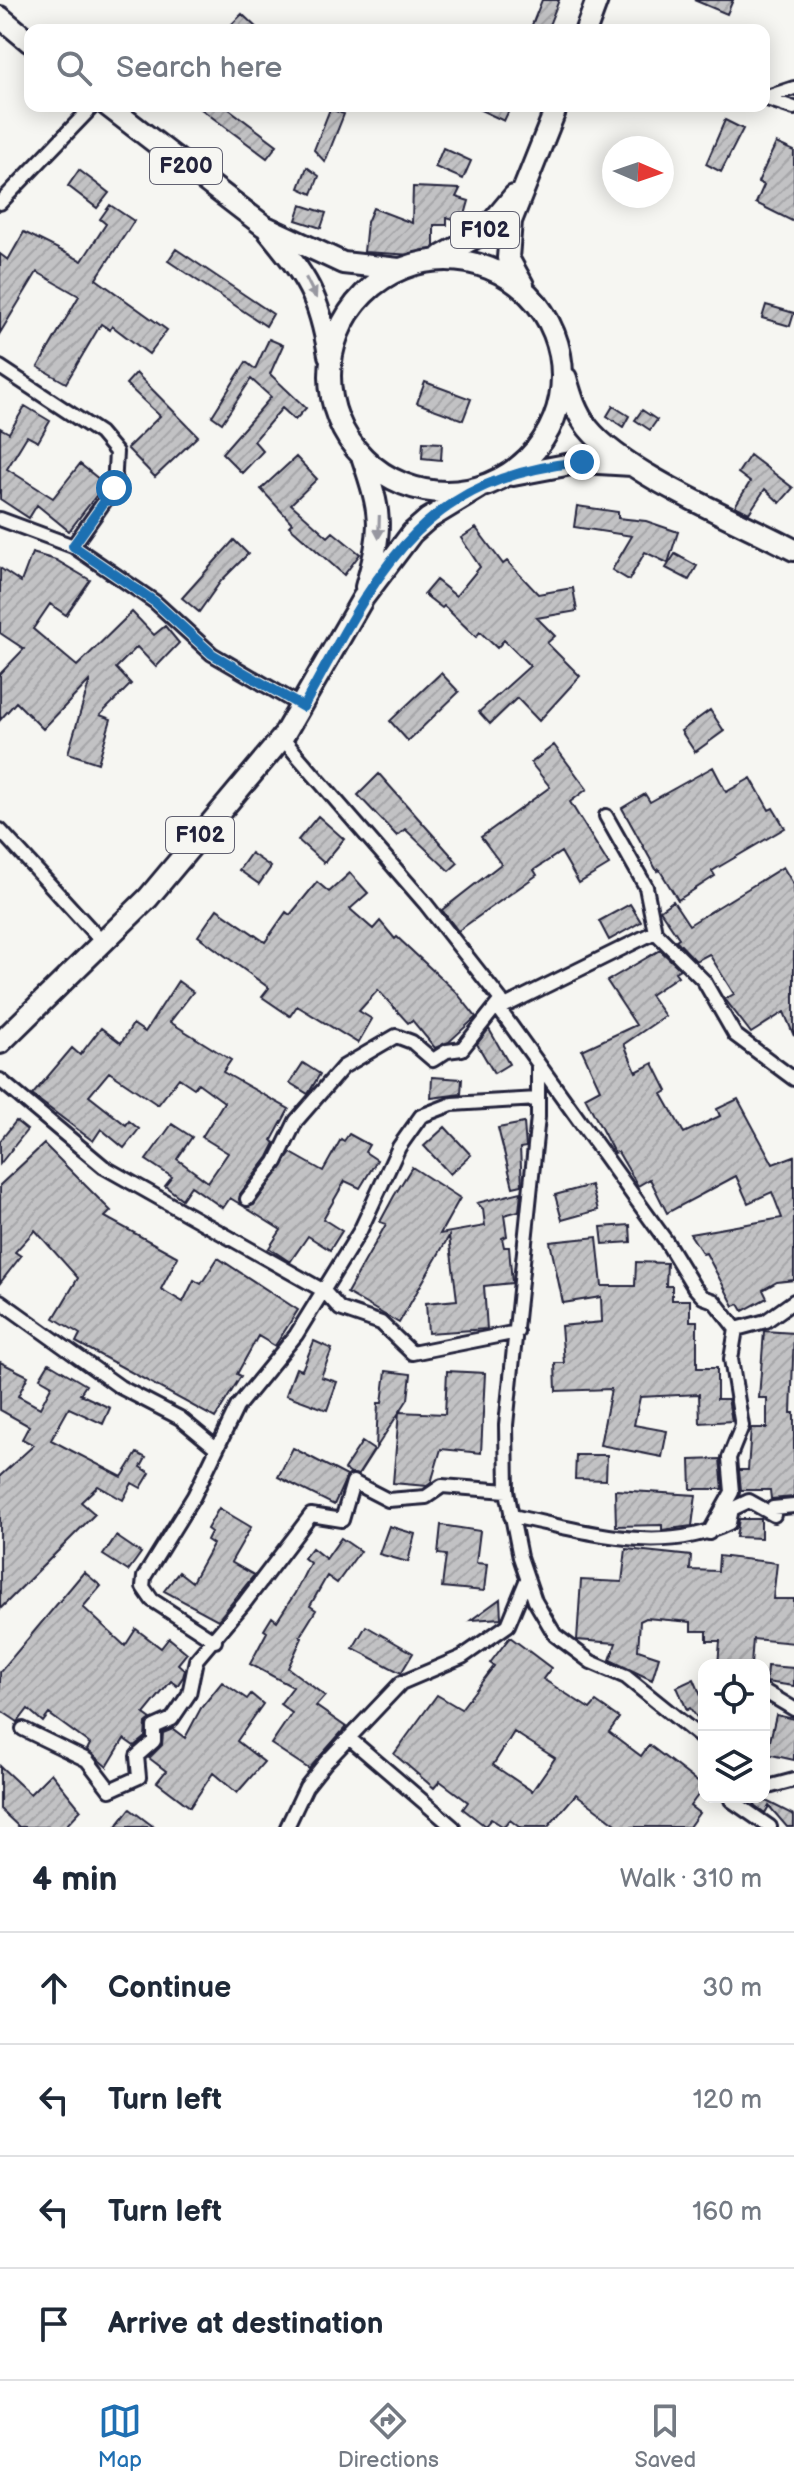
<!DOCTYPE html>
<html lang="en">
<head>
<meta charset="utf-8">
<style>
	body { margin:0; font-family:"Balsamiq Sans",sans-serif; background:#f2f2f3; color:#1f2937 }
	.controls { position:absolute; right:24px; bottom:24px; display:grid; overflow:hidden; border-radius:16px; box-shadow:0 4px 20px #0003 }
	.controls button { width:72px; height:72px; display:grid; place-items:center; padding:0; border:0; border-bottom:2px solid #e0e1e3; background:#fff; color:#1f2937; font:40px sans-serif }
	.compass { position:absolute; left:602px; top:136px; width:72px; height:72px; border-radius:50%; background:#fff; box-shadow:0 4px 20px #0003; rotate:92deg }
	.stop { position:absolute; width:24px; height:24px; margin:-18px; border:6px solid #1f6fb2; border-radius:50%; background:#fff }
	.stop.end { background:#1f6fb2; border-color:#fff; box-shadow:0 2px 8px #0008 }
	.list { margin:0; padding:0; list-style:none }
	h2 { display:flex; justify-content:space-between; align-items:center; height:104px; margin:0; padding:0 32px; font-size:34px }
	h2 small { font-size:26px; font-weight:400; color:#747a83 }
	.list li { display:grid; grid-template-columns:52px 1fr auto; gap:24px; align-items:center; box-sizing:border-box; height:112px; padding:0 32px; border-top:2px solid #e0e1e3 }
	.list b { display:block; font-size:30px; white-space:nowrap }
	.list em { font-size:26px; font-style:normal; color:#747a83 }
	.icon { flex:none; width:44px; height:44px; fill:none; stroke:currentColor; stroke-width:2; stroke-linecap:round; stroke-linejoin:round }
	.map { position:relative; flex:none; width:794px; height:1827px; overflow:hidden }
	.search { position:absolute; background:#fff; box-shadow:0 4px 20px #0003; left:24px; right:24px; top:24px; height:88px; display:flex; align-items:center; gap:20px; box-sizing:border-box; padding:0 28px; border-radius:16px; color:#747a83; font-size:30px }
	.sheet { height:552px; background:#fff }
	nav { display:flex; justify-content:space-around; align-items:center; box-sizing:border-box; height:112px; border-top:2px solid #e0e1e3; background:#fff; font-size:22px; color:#747a83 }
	nav a { display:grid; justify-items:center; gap:4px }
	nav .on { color:#1f6fb2 }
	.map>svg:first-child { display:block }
</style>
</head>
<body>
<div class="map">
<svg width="794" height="1827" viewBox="0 0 794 1827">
	<defs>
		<pattern id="building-hatch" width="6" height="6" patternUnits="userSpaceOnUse" patternTransform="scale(2)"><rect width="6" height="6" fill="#c2c2c4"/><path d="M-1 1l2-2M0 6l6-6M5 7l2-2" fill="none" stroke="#a6a6a9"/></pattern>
	</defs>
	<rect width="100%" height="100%" fill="#f6f6f2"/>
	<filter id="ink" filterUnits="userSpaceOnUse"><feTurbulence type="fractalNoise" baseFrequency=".0125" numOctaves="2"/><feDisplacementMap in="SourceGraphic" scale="16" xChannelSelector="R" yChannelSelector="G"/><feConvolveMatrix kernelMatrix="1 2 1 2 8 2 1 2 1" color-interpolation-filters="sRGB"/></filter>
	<g filter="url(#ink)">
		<path fill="url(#building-hatch)" stroke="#22223b" stroke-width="2" fill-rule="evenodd" d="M542 0H559L547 30H530Z
			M694 0H733L727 14Z
			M242 14 259 30H226Z
			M197 106H225L277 145 267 158Z
			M472 106H511L504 121Z
			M330 109 344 114 325 162 314 150Z
			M725 120 743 129 721 172 706 164Z
			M776 143 794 151V222L756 203 764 185 758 182Z
			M443 148 471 161 463 179 435 167Z
			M307 167 319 176 312 194 299 188Z
			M79 170 109 193 97 208 68 186Z
			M413 187 460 189 456 197 469 201 463 222 447 217V225H434V246L429 256 364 252 367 222 373 208 412 223Z
			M110 205 134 221 96 279 167 330 149 354 112 326 110 330 101 324 66 383 38 367 79 296 37 272 0 333V254L8 260 24 232 82 261 106 224 100 219Z
			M301 205 326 213 321 228 296 220Z
			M176 249 273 314 266 326 168 261Z
			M766 305 794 313 790 326 762 318Z
			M269 339 283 345 270 374 306 408 295 420 282 408 254 441 263 451 242 473 222 453 271 397 251 379 222 423 212 416 246 362 255 369Z
			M136 373 198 436 155 477 127 448 160 416 126 384Z
			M425 382 471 399 463 420 417 403Z
			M25 406 50 421 38 442 27 436 7 469 53 498 80 464 105 484 69 531 37 505 29 518 0 499V428L9 433Z
			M613 406 629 416 623 427 607 416Z
			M642 410 657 420 650 430 635 420Z
			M423 442 442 443 441 460 422 458Z
			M750 455 793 488 780 503 765 489 749 513 735 506 750 482 738 473Z
			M296 457 317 479 291 504 328 537 333 532 360 554 344 575 289 526 292 523 261 489Z
			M577 506 618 512V518L646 521 678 532 668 563 645 552 629 580 612 570 632 536 574 527Z
			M476 528 503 564 507 561 538 594 573 588 577 611 537 618 555 636 547 643 580 676 539 721 517 698 490 724 479 712 530 666 504 640 497 648 480 632 476 637 444 606 442 608 424 594 436 580 456 596 480 567 461 538Z
			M234 540 248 554 221 581 199 612 182 598Z
			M32 553 56 560 90 580 66 615 50 604 33 629 77 666 132 612 154 635 165 626 179 643 156 667 137 647 116 668 131 684 100 715 111 719 98 763 68 753 90 680 43 729 16 702 0 720V674L24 649 0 633V568L21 582Z
			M675 554 697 566 689 580 666 568Z
			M441 673 459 692 408 741 390 721Z
			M710 710 724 731 695 752 681 731Z
			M554 745 587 789 570 802 609 865 579 883 561 852 534 870 537 875 458 931 442 910 501 864 481 837 550 787 531 763Z
			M713 767 726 792 751 778 769 810 773 808 785 828 712 871 715 876 678 900 659 869 657 871 622 808 645 794 650 802Z
			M379 774 458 863 449 871 405 829 397 836 358 795Z
			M318 816 344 839 324 863 298 840Z
			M251 853 271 867 259 884 239 870Z
			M783 867 794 885V1036L784 1012 751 1033 725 999 734 994 709 954 696 961 676 940 679 938 660 910 673 901 689 925Z
			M350 873 368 893 350 909 373 929 380 921 395 939 397 937 456 992 476 1017 449 1042 435 1048 412 1020 408 1023 378 990 359 1011 372 1019 358 1043 297 1006 290 1016 262 997 269 988 198 936 217 909 265 942 286 912 290 915 317 882 329 892Z
			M630 904 641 922 609 940 599 921Z
			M660 950 680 969 675 972 678 976 650 995 665 1016 624 1044 636 1072 653 1063 667 1091 662 1094 684 1133 720 1116 717 1109 738 1099 773 1164 794 1156V1280L777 1282 763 1290 767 1298 743 1311 739 1304 734 1306 706 1253 703 1254 690 1234 782 1218 772 1192 748 1203 736 1176 667 1213 650 1179 638 1186 618 1152 614 1153 585 1097 600 1089 582 1050 636 1025 607 981Z
			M178 981 193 992 170 1022 231 1060 223 1072 289 1109 272 1140 275 1143 268 1157 240 1194V1204L230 1198 223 1208 191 1186 182 1199 165 1186 172 1177 146 1160 172 1124 192 1137 177 1159 208 1182 228 1153 202 1137 224 1102 198 1083 194 1088 179 1078 158 1105 109 1072 89 1096 126 1125 129 1121 139 1129 124 1148 101 1129 93 1141 32 1095 72 1048 80 1055 101 1028 121 1043 133 1024 145 1032Z
			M489 1029 509 1064 494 1073 477 1044Z
			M303 1063 320 1074 308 1094 290 1083Z
			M432 1077 462 1079 461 1094 431 1098Z
			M16 1121 27 1130 0 1164V1141Z
			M524 1123 526 1147 520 1148 522 1185 513 1187 498 1128Z
			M445 1127 471 1155 450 1174 424 1146Z
			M349 1134 369 1145 365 1152 377 1160 360 1188 345 1181 323 1219 342 1231 330 1250 308 1236 290 1262 269 1248 281 1230 246 1208 254 1205 291 1153 323 1171 341 1139 344 1141Z
			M44 1144 111 1211 105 1217 178 1257 161 1289 183 1302 194 1280 201 1284 218 1258 298 1310 275 1346 258 1336 237 1374 241 1376 215 1418 76 1342 80 1334 54 1318 78 1278 35 1230 15 1252 21 1256 0 1283V1185Z
			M412 1167 460 1198 440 1234 485 1226 483 1209 477 1203 521 1192 519 1211 504 1215 507 1236 502 1238 504 1247H509L512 1283 484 1286 487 1329 428 1333 426 1303 457 1300 449 1236 399 1323 347 1293 386 1224 380 1222 394 1196Z
			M591 1185 598 1210 562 1220 555 1195Z
			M630 1225 631 1242 603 1244 601 1227Z
			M597 1237 602 1286H635L636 1262 667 1263 666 1286H672V1300H690V1321H697V1368H717V1399H728L732 1421 700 1423 699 1394 640 1397 634 1425 667 1431 662 1457 600 1445 611 1389 556 1391 555 1363H564L561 1326 602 1322 601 1297 563 1303 550 1242Z
			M764 1331 794 1333 791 1413H794V1497L771 1499 770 1490H741L739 1470H748L751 1428H767V1398H759Z
			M314 1341 332 1349 321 1377 337 1382 327 1410 286 1395 296 1368 302 1370Z
			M0 1362 28 1376 18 1396 40 1408 52 1385 40 1378 49 1363 86 1385 80 1394 110 1408 103 1424 69 1408 51 1440 122 1477 137 1453 146 1458 141 1467 150 1473 141 1488 132 1483 123 1500 98 1486 81 1502 95 1514 0 1609V1476L34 1445 22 1439 29 1426 0 1410Z
			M386 1371 411 1374 408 1399 376 1448 378 1403H382Z
			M447 1371 485 1373 481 1453 441 1449 431 1483 427 1486 393 1483 399 1412 445 1414Z
			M362 1442 374 1450 358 1475 351 1474 344 1469Z
			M293 1448 347 1476 334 1505 278 1477Z
			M576 1455H607L606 1480 575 1479Z
			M720 1459 723 1489H691L690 1460Z
			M615 1490 696 1495 692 1526 662 1530V1525L616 1526Z
			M219 1508 251 1527 231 1562 254 1575 218 1620 164 1591 179 1572 192 1582 213 1544 207 1540 211 1532 207 1529Z
			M739 1519H761V1538L736 1537Z
			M441 1525 480 1531 476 1563 487 1564 484 1591 442 1587 446 1555 438 1554Z
			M389 1526 415 1534 408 1562 379 1554Z
			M116 1536 141 1553 128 1571 103 1555Z
			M341 1538 360 1551 337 1583 327 1576 310 1606 316 1610 300 1636 302 1638 288 1668 325 1696 316 1706 346 1727 309 1769 271 1744 292 1713 280 1704 293 1687 250 1664 267 1632 264 1630 272 1617 277 1621 295 1593 310 1563 304 1558 312 1548 326 1559Z
			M626 1549 691 1556 690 1570 718 1571 719 1556 777 1563 773 1599H794V1643L753 1639 751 1665H718L720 1641H707V1631H691V1622L646 1618 640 1621 638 1650 659 1657 652 1680 610 1660 616 1643 577 1640 581 1580 622 1582Z
			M84 1572 101 1586 83 1607 125 1646 136 1629 161 1648 169 1638 187 1653 178 1664 185 1670 183 1677 177 1686 171 1681 144 1714 151 1719 146 1723 145 1737 134 1746 124 1739 107 1767 87 1750 90 1744 49 1714 43 1722 28 1709 18 1722 0 1710V1672Z
			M500 1599 501 1618 471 1620Z
			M366 1626 413 1653 401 1673 353 1648Z
			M510 1637 551 1668 543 1679 590 1709 596 1702 619 1718 609 1732 641 1756 649 1745 704 1787 690 1806 699 1813 689 1827H620L576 1794 548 1827H519L510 1820 504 1827 491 1819 485 1826 463 1809 468 1802 440 1781 434 1788 394 1754 437 1695 461 1709 494 1666 490 1663ZM514 1732 555 1758 532 1791 493 1765Z
			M767 1666 794 1668V1686L766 1682Z
			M694 1679 704 1703V1727L690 1708 687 1710 677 1687Z
			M222 1682 247 1699 251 1694 263 1704 237 1741 264 1762 237 1793 213 1773 190 1807 157 1782 166 1771 149 1758 162 1745 163 1733 173 1729 185 1738 201 1708Z
			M776 1715 794 1719V1760L767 1754Z
			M0 1766 30 1794 51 1773 81 1810 65 1827H19L0 1809Z
			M758 1797 794 1815V1827H787L769 1806 765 1813 754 1805Z
			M130 1809 154 1827H116Z"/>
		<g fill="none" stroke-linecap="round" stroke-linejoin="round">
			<g stroke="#22223b" stroke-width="18">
				<path id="street" d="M764 98 794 88
					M764 98 794 108
					M0 203 93 106
					M0 367 100 433 116 452 114 488 73 546
					M0 519 73 546 155 602 212 654 303 707
					M282 738 425 903 501 1000 499 1009 666 1241 694 1287 703 1297 714 1301 736 1329 731 1359 742 1426 729 1458 732 1492 709 1533
					M606 816 646 887 655 932 704 981 735 1035 794 1079
					M0 830 104 944
					M499 1009 655 932
					M538 1066V1117L506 1425 507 1491 520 1557 535 1601 555 1635 591 1662 626 1677 704 1740
					M0 1080 104 1167 324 1291 340 1309 381 1323 412 1353 517 1332
					M247 1199 276 1162 296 1121 343 1067 396 1036 412 1042 433 1060 447 1051 462 1049 501 1000
					M0 1301 120 1387 180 1418 215 1447
					M736 1329 766 1321 794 1301
					M511 1516C583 1530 660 1557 729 1523L732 1509 749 1501 774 1515 773 1508 794 1506
					M215 1641 152 1600 143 1587 144 1577 194 1496 237 1407 296 1335 360 1231 399 1147 421 1116 452 1104 538 1099
					M764 1691 794 1709
					M23 1729 87 1760 110 1790 139 1777 137 1756 154 1741V1727L172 1719 189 1694 196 1660 245 1602 311 1515 342 1520 353 1482 388 1500 426 1497 442 1486 507 1491
					M349 1738 453 1827
					M764 1788 794 1780
					M731 1800 770 1827
					M287 1827 306 1787 325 1763 401 1683 462 1657 508 1625 527 1579"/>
			</g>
			<g stroke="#22223b" stroke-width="26">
				<path id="primary" d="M0 17 30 42
					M586 30 597 0
					M108 106 264 226 343 263 399 269
					M269 232C307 278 319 295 329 355
					M442 256 483 233 514 196
					M330 376a116 116 0 1 1 232 0a116 116 0 1 1-232 0Z
					M523 285 508 258 511 221 557 106
					M566 378C571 396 576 413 588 428 626 475 738 520 794 550
					M362 456C382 515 383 527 366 587
					M513 475 582 462 632 465
					M0 1043 148 898 282 738 363 598 412 533 428 519 479 488"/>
			</g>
			<use href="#street" stroke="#f6f6f2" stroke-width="12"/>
			<use href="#primary" stroke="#f6f6f2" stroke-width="20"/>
		</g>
		<defs><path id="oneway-solid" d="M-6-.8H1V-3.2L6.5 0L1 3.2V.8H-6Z" transform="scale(2)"/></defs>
		<g fill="#9797a0">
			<use href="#oneway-solid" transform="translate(311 288) rotate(63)"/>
			<use href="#oneway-solid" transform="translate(379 527) rotate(92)"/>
		</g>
	</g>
	<g fill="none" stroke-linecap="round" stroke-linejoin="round" filter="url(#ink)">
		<path stroke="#1f6fb2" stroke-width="10" d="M114 488 73 546 155 602 212 654 303 707C375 577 417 477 582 462"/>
	</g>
	<g text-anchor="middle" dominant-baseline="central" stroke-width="6" stroke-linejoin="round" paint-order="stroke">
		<g fill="#f6f6f2" stroke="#626272" stroke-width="2">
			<rect x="150" y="148" width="72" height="36" rx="6"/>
			<rect x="451" y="212" width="68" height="36" rx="6"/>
			<rect x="166" y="817" width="68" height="36" rx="6"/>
		</g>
		<g font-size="22" font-weight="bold" fill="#22223b">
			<text x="186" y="166">F200</text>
			<text x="485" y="230">F102</text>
			<text x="200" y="835">F102</text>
		</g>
	</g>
</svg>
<div class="controls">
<button><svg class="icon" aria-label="locate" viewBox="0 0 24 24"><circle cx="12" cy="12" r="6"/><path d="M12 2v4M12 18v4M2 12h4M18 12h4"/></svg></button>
<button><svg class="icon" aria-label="layers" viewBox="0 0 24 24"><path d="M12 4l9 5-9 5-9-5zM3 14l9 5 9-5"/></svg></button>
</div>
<svg class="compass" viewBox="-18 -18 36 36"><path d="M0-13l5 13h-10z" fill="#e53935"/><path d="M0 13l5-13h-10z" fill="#747a83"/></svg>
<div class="stop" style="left:114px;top:488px"></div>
<div class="stop end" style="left:582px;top:462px"></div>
<div class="search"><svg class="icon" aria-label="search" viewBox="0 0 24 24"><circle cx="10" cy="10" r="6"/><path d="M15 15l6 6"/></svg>Search here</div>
</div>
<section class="sheet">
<h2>4 min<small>Walk · 310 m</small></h2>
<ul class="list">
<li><svg class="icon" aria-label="ahead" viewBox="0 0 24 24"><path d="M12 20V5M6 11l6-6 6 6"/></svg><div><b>Continue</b></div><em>30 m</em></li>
<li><svg class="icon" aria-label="left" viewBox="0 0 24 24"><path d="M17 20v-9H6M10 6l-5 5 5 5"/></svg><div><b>Turn left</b></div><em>120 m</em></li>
<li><svg class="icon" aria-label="left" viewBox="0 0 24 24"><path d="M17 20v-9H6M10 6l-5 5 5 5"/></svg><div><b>Turn left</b></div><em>160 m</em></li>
<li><svg class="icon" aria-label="arrive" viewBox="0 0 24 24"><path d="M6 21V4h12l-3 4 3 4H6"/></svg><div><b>Arrive at destination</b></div></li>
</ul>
</section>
<nav>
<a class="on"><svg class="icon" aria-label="map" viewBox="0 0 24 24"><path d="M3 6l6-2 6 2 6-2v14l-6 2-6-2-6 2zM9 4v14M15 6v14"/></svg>Map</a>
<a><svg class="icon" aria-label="directions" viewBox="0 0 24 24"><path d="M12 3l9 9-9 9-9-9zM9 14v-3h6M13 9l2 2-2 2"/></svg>Directions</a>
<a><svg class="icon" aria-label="saved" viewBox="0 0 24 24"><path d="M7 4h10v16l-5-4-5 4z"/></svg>Saved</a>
</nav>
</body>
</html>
